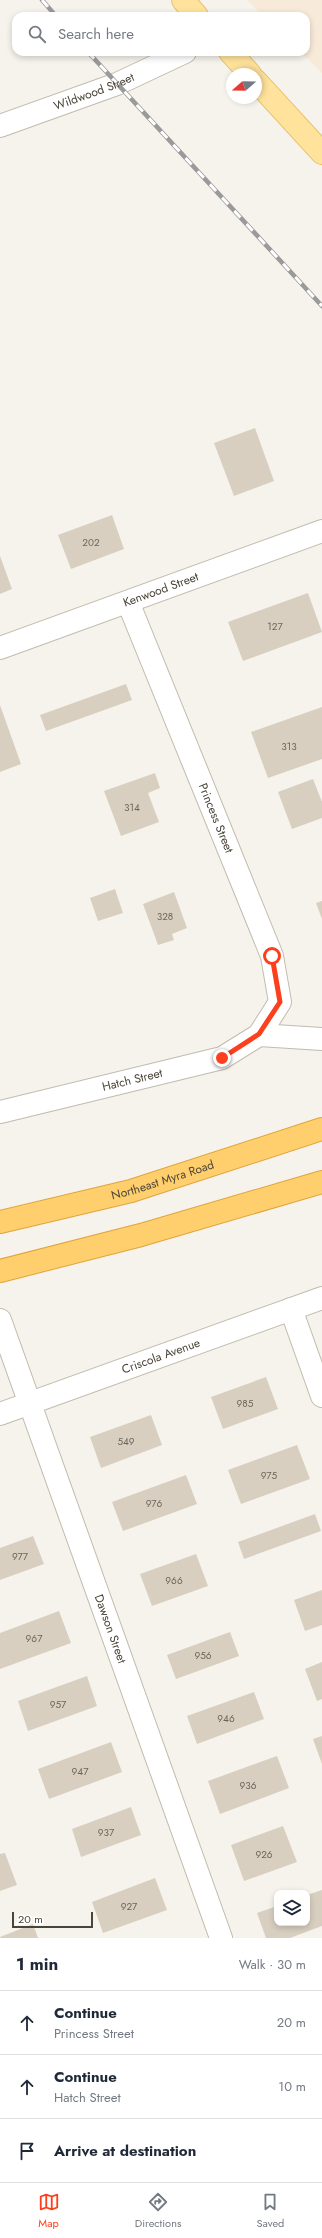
<!DOCTYPE html>
<html lang="en">
<head>
<meta charset="utf-8">
<style>
	body { margin:0; font-family:Jost,sans-serif; background:#f2f2f3; color:#1f2937 }
	.controls { position:absolute; right:12px; bottom:12px; display:grid; overflow:hidden; border-radius:8px; box-shadow:0 2px 6px #0003 }
	.controls button { width:36px; height:36px; display:grid; place-items:center; padding:0; border:0; border-bottom:1px solid #e0e1e3; background:#fff; color:#1f2937; font:20px sans-serif }
	.compass { position:absolute; left:226px; top:68px; width:36px; height:36px; border-radius:50%; background:#fff; box-shadow:0 2px 6px #0003; rotate:250deg }
	.scale { position:absolute; left:12px; bottom:10px; width:81px; box-sizing:border-box; padding-left:4px; border:2px solid #4b4439; border-top:0; font-size:11px; line-height:14px; white-space:nowrap; color:#4b4439; -webkit-text-stroke:3px #fff; paint-order:stroke }
	.stop { position:absolute; width:12px; height:12px; margin:-9px; border:3px solid #fc3f1d; border-radius:50%; background:#fff }
	.stop.end { background:#fc3f1d; border-color:#fff; box-shadow:0 1px 4px #0008 }
	.list { margin:0; padding:0; list-style:none }
	h2 { display:flex; justify-content:space-between; align-items:center; height:52px; margin:0; padding:0 16px; font-size:17px }
	h2 small { font-size:13px; font-weight:400; color:#747a83 }
	.list li { display:grid; grid-template-columns:26px 1fr auto; gap:12px; align-items:center; box-sizing:border-box; height:64px; padding:0 16px; border-top:1px solid #e0e1e3 }
	.list b { display:block; font-size:15px; white-space:nowrap }
	.list p { margin:0; font-size:13px; white-space:nowrap; color:#747a83 }
	.list em { font-size:13px; font-style:normal; color:#747a83 }
	.icon { flex:none; width:22px; height:22px; fill:none; stroke:currentColor; stroke-width:2; stroke-linecap:round; stroke-linejoin:round }
	.map { position:relative; flex:none; width:322px; height:1938px; overflow:hidden }
	.search { position:absolute; background:#fff; box-shadow:0 2px 6px #0003; left:12px; right:12px; top:12px; height:44px; display:flex; align-items:center; gap:10px; box-sizing:border-box; padding:0 14px; border-radius:12px; color:#747a83; font-size:15px }
	.sheet { height:244px; background:#fff }
	nav { display:flex; justify-content:space-around; align-items:center; box-sizing:border-box; height:56px; border-top:1px solid #e0e1e3; background:#fff; font-size:11px; color:#747a83 }
	nav a { display:grid; justify-items:center; gap:2px }
	nav .on { color:#fc3f1d }
	.map>svg:first-child { display:block }
</style>
</head>
<body>
<div class="map">
<svg width="322" height="1938" viewBox="0 0 322 1938">
	<rect width="100%" height="100%" fill="#f6f3ec"/>
	<path fill="#f7ead8" d="M247 0H322V73L301 52H306V16H263Z"/>
	<path fill="#d8cfc1" d="M255 428 274 481 234 496 214 443Z
		M112 515 124 549 71 569 58 535Z
		M0 556 12 589 0 594Z
		M308 593 322 632 243 661 228 622Z
		M126 684 132 700 46 731 40 715Z
		M0 705 21 764 0 772Z
		M322 707V759L268 778 251 732Z
		M155 773 160 788 148 793 159 822 121 836 104 791Z
		M313 779 322 802V818L292 829 278 792Z
		M115 889 123 913 98 921 90 898Z
		M174 892 187 928 172 934 174 940 158 945 143 904Z
		M322 901V919L316 903Z
		M266 1377 278 1409 223 1429 211 1397Z
		M151 1415 162 1445 101 1468 90 1437Z
		M297 1445 310 1479 241 1504 228 1470Z
		M186 1475 197 1504 123 1531 112 1502Z
		M315 1514 321 1531 244 1559 238 1542Z
		M33 1536 44 1564 0 1580V1548Z
		M196 1554 208 1586 152 1606 140 1574Z
		M322 1590V1625L305 1631 294 1600Z
		M59 1611 71 1643 0 1669V1633Z
		M230 1632 239 1656 176 1679 167 1655Z
		M322 1662V1699L317 1701 305 1669Z
		M87 1676 97 1706 28 1731 18 1701Z
		M254 1692 264 1719 197 1744 187 1716Z
		M322 1736V1764L313 1739Z
		M111 1742 122 1772 49 1799 38 1769Z
		M277 1756 289 1788 220 1814 208 1781Z
		M131 1807 141 1835 81 1857 72 1829Z
		M283 1826 297 1862 244 1881 231 1845Z
		M5 1853 17 1885 0 1891V1854Z
		M155 1878 167 1910 103 1933 92 1902Z
		M322 1890V1926L290 1938H266L257 1913 277 1906V1923H307V1895Z
		M33 1924 38 1938H0V1937Z"/>
	<g fill="none" stroke-linecap="round" stroke-linejoin="round">
		<g stroke="#c2bbae" stroke-width="24">
			<g id="minor">
				<path id="s1" d="M0 126 117 84 185 52"/>
				<path id="s2" d="M0 648 322 531"/>
				<path d="M259 1035 322 1039"/>
				<path id="s3" d="M0 1112 222 1058 259 1035 280 1002 272 956 128 602"/>
				<path d="M291 1309 322 1396"/>
				<path id="s4" d="M0 1320 221 1938"/>
				<path id="s5" d="M0 1414 322 1298"/>
			</g>
		</g>
		<g stroke="#e6c16a" stroke-width="24">
			<path id="major" d="M183 0 197 16
				M230 52 250 74
				M256 81 322 153"/>
		</g>
		<g stroke="#e0a43c" stroke-width="24">
			<g id="highway">
				<path id="s6" d="M0 1222 131 1191 322 1129"/>
				<path d="M0 1271 141 1235 322 1182"/>
			</g>
		</g>
		<use href="#minor" stroke="#fff" stroke-width="22"/>
		<use href="#major" stroke="#ffe39c" stroke-width="22"/>
		<use href="#highway" stroke="#ffcf6e" stroke-width="22"/>
		<g stroke="#9a9a9a" stroke-width="4.5">
			<path id="rail" d="M42 0 56 16
				M88 52 322 306"/>
		</g>
		<use href="#rail" stroke="#fff" stroke-width="3" stroke-dasharray="9" stroke-linecap="butt"/>
	</g>
	<g fill="none" stroke-linecap="round" stroke-linejoin="round">
		<path stroke="#fc3f1d" stroke-width="5" d="M222 1058 259 1034 280 1002 272 956"/>
	</g>
	<g text-anchor="middle" dominant-baseline="central" stroke-width="3" stroke-linejoin="round" paint-order="stroke">
		<g font-size="10" fill="#6e675b">
			<text x="91" y="542">202</text>
			<text x="275" y="626">127</text>
			<text x="289" y="746">313</text>
			<text x="132" y="807">314</text>
			<text x="165" y="916">328</text>
			<text x="245" y="1403">985</text>
			<text x="126" y="1441">549</text>
			<text x="269" y="1475">975</text>
			<text x="154" y="1503">976</text>
			<text x="20" y="1556">977</text>
			<text x="174" y="1580">966</text>
			<text x="34" y="1638">967</text>
			<text x="203" y="1655">956</text>
			<text x="58" y="1704">957</text>
			<text x="226" y="1718">946</text>
			<text x="80" y="1771">947</text>
			<text x="248" y="1785">936</text>
			<text x="106" y="1832">937</text>
			<text x="264" y="1854">926</text>
			<text x="129" y="1906">927</text>
		</g>
		<g font-size="12" fill="#4b4439" stroke="#fff">
			<text stroke="none"><textPath href="#s1" startOffset="100">Wildwood Street</textPath></text>
			<text stroke="none"><textPath href="#s2" startOffset="171">Kenwood Street</textPath></text>
			<text transform="translate(216 818) rotate(68)">Princess Street</text>
			<text stroke="none"><textPath href="#s3" startOffset="136">Hatch Street</textPath></text>
			<text stroke="none"><textPath href="#s6" startOffset="168">Northeast Myra Road</textPath></text>
			<text stroke="none"><textPath href="#s5" startOffset="171">Criscola Avenue</textPath></text>
			<text stroke="none"><textPath href="#s4" startOffset="328">Dawson Street</textPath></text>
		</g>
	</g>
</svg>
<div class="controls">
<button><svg class="icon" aria-label="layers" viewBox="0 0 24 24"><path d="M12 4l9 5-9 5-9-5zM3 14l9 5 9-5"/></svg></button>
</div>
<svg class="compass" viewBox="-18 -18 36 36"><path d="M0-13l5 13h-10z" fill="#e53935"/><path d="M0 13l5-13h-10z" fill="#747a83"/></svg>
<div class="scale">20 m</div>
<div class="stop" style="left:272px;top:956px"></div>
<div class="stop end" style="left:222px;top:1058px"></div>
<div class="search"><svg class="icon" aria-label="search" viewBox="0 0 24 24"><circle cx="10" cy="10" r="6"/><path d="M15 15l6 6"/></svg>Search here</div>
</div>
<section class="sheet">
<h2>1 min<small>Walk · 30 m</small></h2>
<ul class="list">
<li><svg class="icon" aria-label="ahead" viewBox="0 0 24 24"><path d="M12 20V5M6 11l6-6 6 6"/></svg><div><b>Continue</b><p>Princess Street</p></div><em>20 m</em></li>
<li><svg class="icon" aria-label="ahead" viewBox="0 0 24 24"><path d="M12 20V5M6 11l6-6 6 6"/></svg><div><b>Continue</b><p>Hatch Street</p></div><em>10 m</em></li>
<li><svg class="icon" aria-label="arrive" viewBox="0 0 24 24"><path d="M6 21V4h12l-3 4 3 4H6"/></svg><div><b>Arrive at destination</b></div></li>
</ul>
</section>
<nav>
<a class="on"><svg class="icon" aria-label="map" viewBox="0 0 24 24"><path d="M3 6l6-2 6 2 6-2v14l-6 2-6-2-6 2zM9 4v14M15 6v14"/></svg>Map</a>
<a><svg class="icon" aria-label="directions" viewBox="0 0 24 24"><path d="M12 3l9 9-9 9-9-9zM9 14v-3h6M13 9l2 2-2 2"/></svg>Directions</a>
<a><svg class="icon" aria-label="saved" viewBox="0 0 24 24"><path d="M7 4h10v16l-5-4-5 4z"/></svg>Saved</a>
</nav>
</body>
</html>
